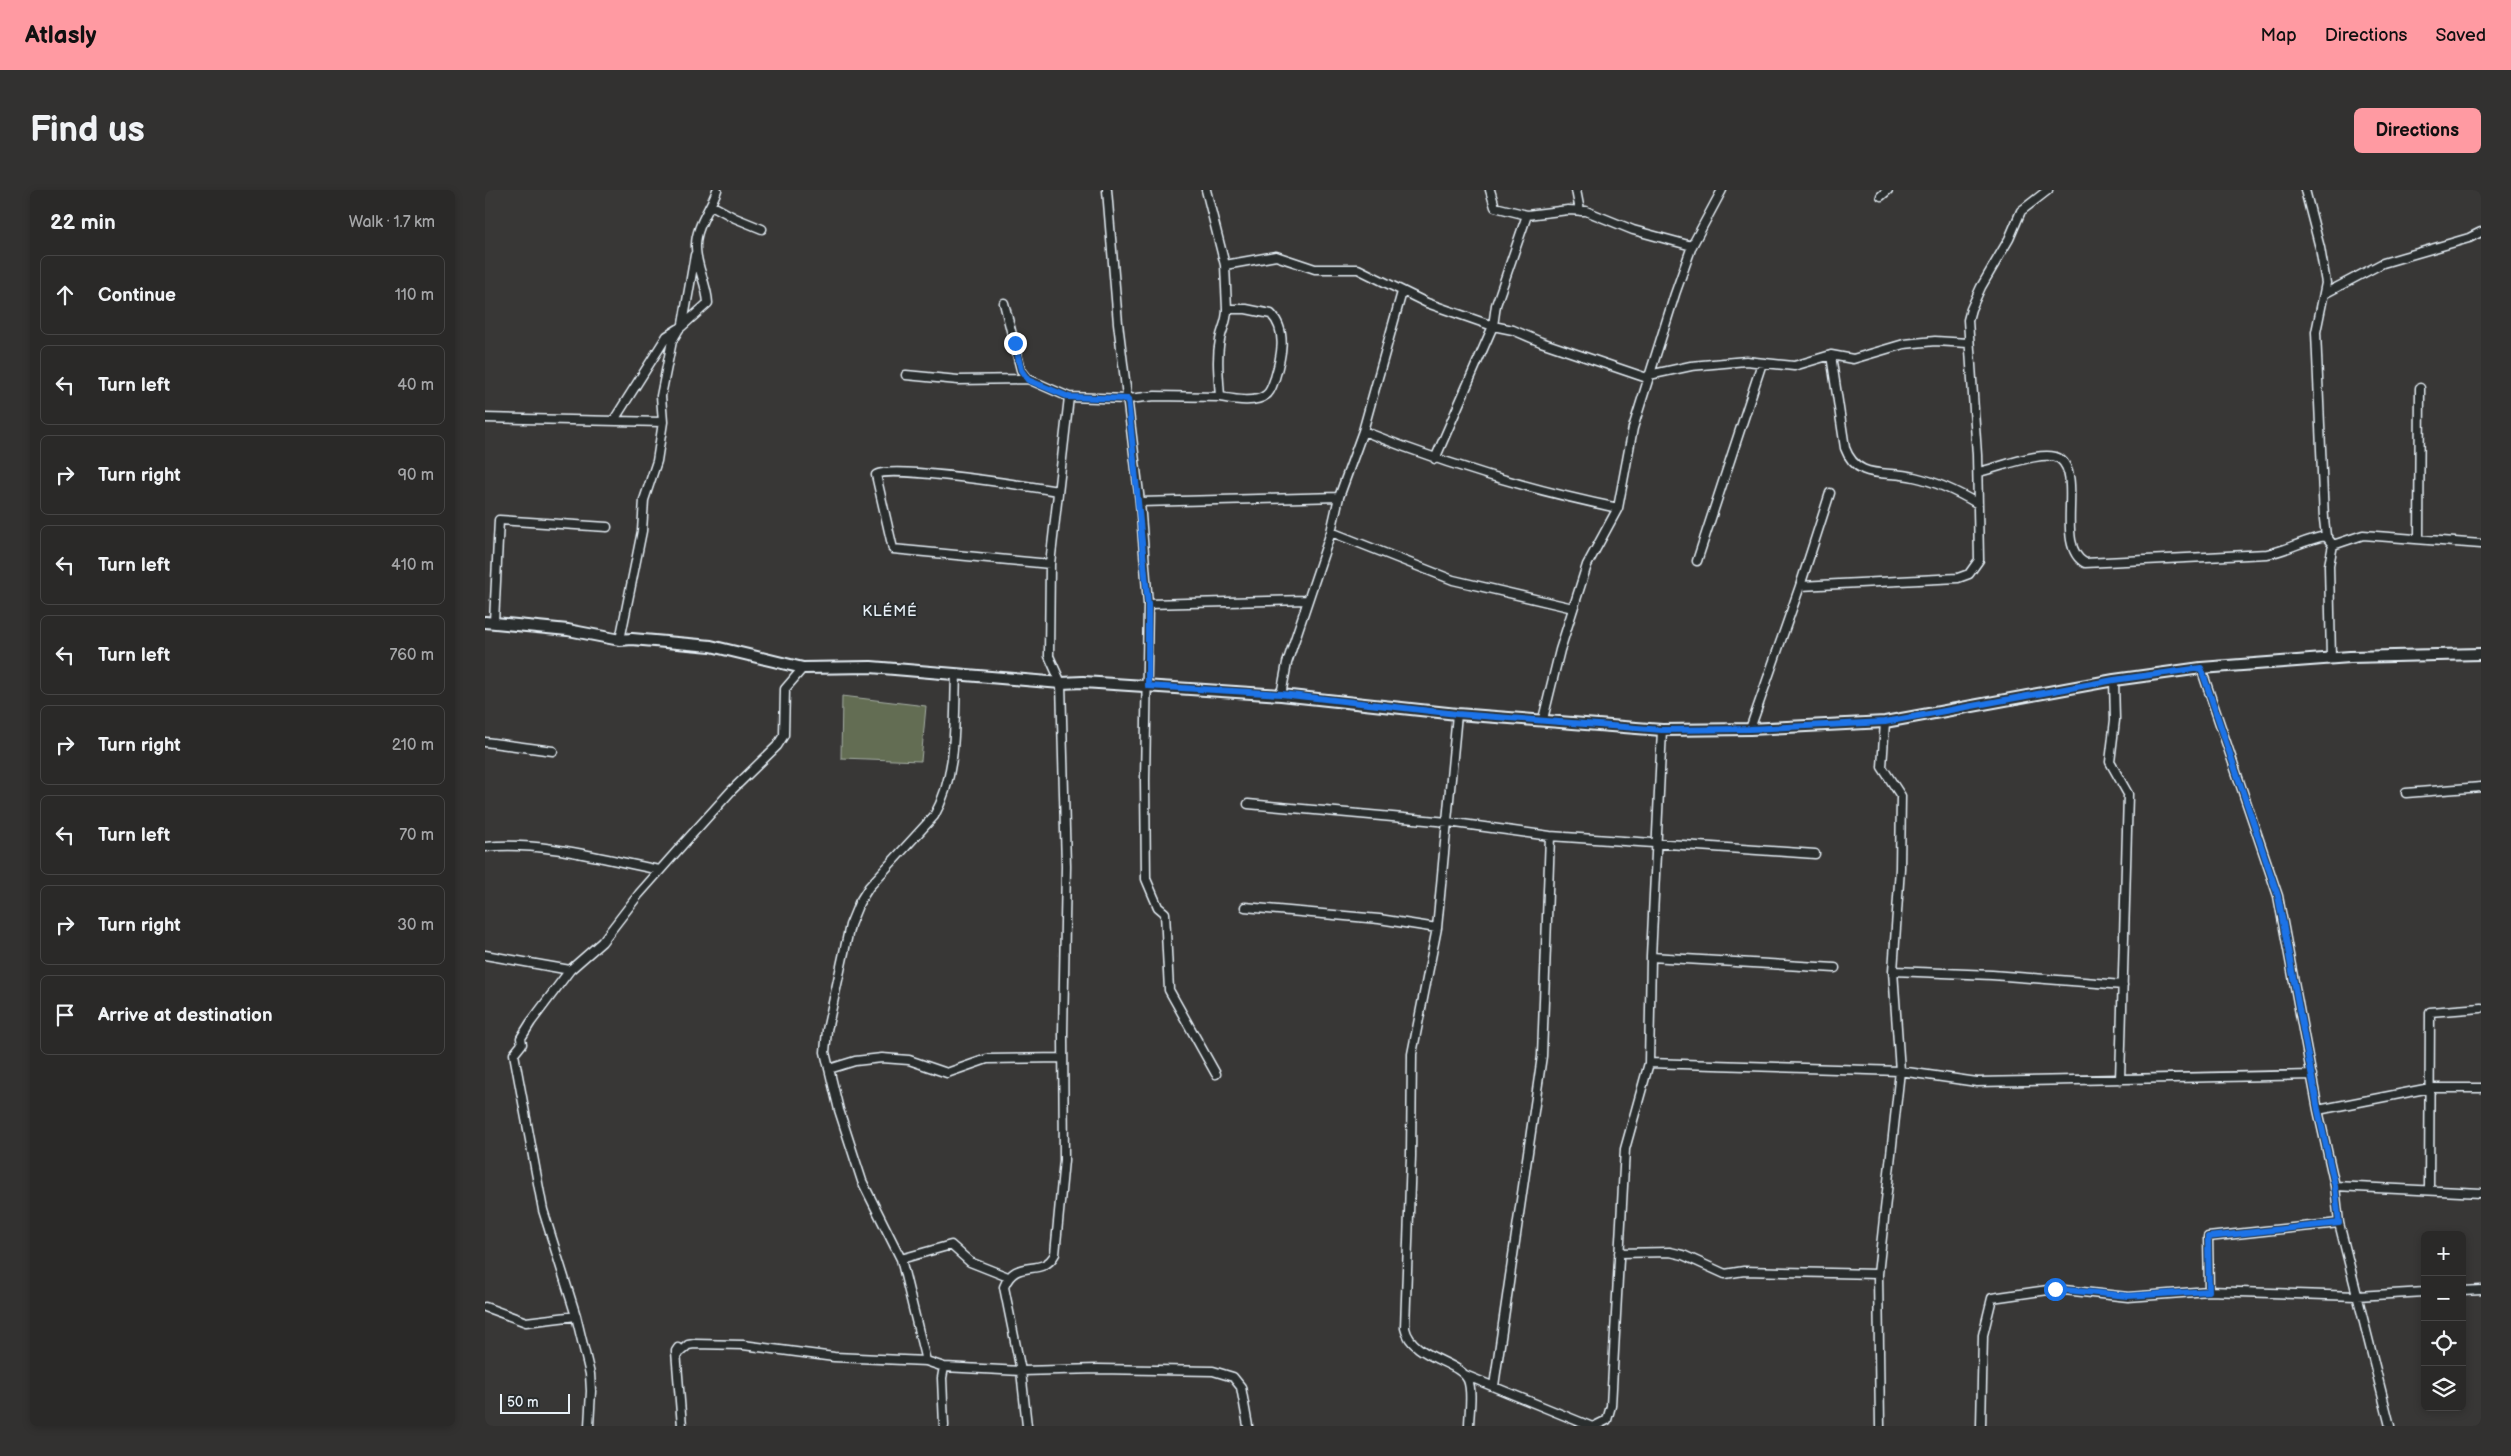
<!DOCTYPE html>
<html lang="en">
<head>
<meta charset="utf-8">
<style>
	body { margin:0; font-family:"Balsamiq Sans",sans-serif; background:#323130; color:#f1f3f6 }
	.controls { position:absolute; right:15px; bottom:15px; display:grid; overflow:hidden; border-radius:8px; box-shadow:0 2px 8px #0003 }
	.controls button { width:45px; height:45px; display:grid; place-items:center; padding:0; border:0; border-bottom:1px solid #464545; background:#2a2928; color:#f1f3f6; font:25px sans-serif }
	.scale { position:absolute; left:15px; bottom:12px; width:70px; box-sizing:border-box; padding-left:5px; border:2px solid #e8f1f8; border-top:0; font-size:14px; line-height:18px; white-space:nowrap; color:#e8f1f8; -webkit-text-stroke:4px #2a2d2e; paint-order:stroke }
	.stop { position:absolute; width:15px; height:15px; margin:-11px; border:4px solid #1a73e8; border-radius:50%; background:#fff }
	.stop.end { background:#1a73e8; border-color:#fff; box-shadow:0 1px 5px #0008 }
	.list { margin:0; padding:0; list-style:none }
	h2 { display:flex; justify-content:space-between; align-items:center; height:65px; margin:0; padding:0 20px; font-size:21px }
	h2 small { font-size:16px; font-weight:400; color:#a5a6a8 }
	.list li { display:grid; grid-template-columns:32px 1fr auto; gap:15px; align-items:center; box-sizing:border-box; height:80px; margin:0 10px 10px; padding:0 10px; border:1px solid #464545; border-radius:8px }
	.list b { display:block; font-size:19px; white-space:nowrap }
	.list em { font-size:16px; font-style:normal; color:#a5a6a8 }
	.icon { flex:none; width:28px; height:28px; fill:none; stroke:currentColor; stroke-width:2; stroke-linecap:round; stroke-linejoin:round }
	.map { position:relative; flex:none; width:1996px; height:1236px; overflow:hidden; border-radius:8px }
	header { display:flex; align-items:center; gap:30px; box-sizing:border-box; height:70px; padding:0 25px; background:#ff9aa2; color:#111 }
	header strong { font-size:24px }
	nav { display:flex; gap:28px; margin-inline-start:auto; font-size:18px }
	.intro { display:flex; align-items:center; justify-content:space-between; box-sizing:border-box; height:120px; padding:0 30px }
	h1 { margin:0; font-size:35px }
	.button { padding:12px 22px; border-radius:8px; background:#ff9aa2; color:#111; font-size:18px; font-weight:700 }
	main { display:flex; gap:30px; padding:0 30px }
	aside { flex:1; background:#2a2928; border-radius:8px; box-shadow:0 2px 8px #0003 }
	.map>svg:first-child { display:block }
</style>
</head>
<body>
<header>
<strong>Atlasly</strong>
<nav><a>Map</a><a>Directions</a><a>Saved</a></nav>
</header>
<div class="intro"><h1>Find us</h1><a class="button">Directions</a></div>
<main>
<aside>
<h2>22 min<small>Walk · 1.7 km</small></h2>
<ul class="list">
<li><svg class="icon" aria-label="ahead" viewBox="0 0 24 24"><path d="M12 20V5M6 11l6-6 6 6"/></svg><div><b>Continue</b></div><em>110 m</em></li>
<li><svg class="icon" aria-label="left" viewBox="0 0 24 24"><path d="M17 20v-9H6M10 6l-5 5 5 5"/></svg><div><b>Turn left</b></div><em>40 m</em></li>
<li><svg class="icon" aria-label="right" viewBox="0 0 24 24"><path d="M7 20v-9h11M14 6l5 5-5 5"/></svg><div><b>Turn right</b></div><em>90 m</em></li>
<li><svg class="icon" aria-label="left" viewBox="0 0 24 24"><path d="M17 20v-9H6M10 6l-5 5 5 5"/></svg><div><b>Turn left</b></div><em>410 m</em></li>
<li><svg class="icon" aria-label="left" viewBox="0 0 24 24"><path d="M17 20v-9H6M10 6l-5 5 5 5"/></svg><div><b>Turn left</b></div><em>760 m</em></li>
<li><svg class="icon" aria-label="right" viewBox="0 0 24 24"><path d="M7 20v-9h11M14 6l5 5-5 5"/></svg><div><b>Turn right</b></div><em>210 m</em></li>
<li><svg class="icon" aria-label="left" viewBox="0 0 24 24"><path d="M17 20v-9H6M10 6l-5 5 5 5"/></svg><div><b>Turn left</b></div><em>70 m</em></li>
<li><svg class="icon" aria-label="right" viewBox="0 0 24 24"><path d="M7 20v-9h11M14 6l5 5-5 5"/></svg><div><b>Turn right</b></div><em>30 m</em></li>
<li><svg class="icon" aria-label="arrive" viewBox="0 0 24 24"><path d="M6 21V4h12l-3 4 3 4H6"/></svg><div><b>Arrive at destination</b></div></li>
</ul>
</aside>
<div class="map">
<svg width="1996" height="1236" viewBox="0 0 1996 1236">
	<rect width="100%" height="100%" fill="#383736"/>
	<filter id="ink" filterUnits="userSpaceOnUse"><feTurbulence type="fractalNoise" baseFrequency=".02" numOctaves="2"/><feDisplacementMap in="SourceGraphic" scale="10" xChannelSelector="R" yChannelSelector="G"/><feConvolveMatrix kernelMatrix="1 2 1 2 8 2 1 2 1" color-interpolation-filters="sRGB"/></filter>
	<g filter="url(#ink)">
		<path fill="#646d53" stroke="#a6afa6" d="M357 506 441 516 436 571 356 568Z"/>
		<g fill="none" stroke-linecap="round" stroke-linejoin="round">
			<g stroke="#e8f1f8" stroke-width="11">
				<path id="minor" d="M622 0 633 133 655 312 663 414 660 591 661 689 673 717 680 723 684 800 731 884
					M721 0 740 75 742 119
					M1005 0 1010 17 1042 25 1011 115 1008 136 1028 140 1056 152 1162 188
					M1091 0 1095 21
					M1820 0 1835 58 1841 93 1831 142 1839 329 1841 346 1848 355
					M1396 6 1403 0
					M226 15 250 28 277 39
					M1042 25 1083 20 1101 21 1148 40 1207 56
					M740 75 791 66 830 79H873L942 113 1008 136 950 269
					M1841 103 1898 73 1984 48 1996 42
					M519 113 536 180 543 189 584 207 643 209 670 206 735 207C734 189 731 169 735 150 737 138 742 133 742 119H761L786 124C803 141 796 168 790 188 788 193 786 202 781 205 770 214 747 209 735 207
					M198 134 210 65
					M1346 165 1360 258C1372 291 1401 280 1429 287 1452 292 1473 302 1493 314
					M421 185 473 190 543 189
					M1164 185 1206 176 1261 171 1309 176 1346 165 1368 169 1419 154 1450 151 1483 153
					M0 228 178 232
					M129 230 182 146 193 139
					M878 241C960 274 1046 300 1133 318
					M1493 282C1511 279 1560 258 1575 269 1599 287 1569 356 1600 373L1782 364C1802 361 1820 349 1841 346
					M655 312 854 307
					M846 342 968 390 1088 418
					M1934 349 1935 198
					M1212 371 1277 173
					M565 374 408 359 391 285C403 274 548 297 573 301
					M1315 396 1345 303
					M663 414 823 410
					M9 432 14 330 122 337
					M135 450 157 341 159 310 172 271 178 232 176 206 187 151 194 139 223 113C222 93 210 75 211 55 211 36 226 18 232 0
					M1846 469 1844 375 1848 355 1878 345 1996 354
					M1716 478 1793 706 1833 920 1850 996 1854 1033 1905 1236
					M1629 490 1630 530 1625 572 1643 604 1635 890
					M796 505 802 473 846 342 854 307 878 241 917 102
					M972 524 952 738 927 864 926 966 920 1138C926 1168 975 1171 983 1190 988 1202 984 1223 984 1236
					M1058 529 1075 460 1102 375 1133 318 1148 238 1190 104 1207 56 1237 0
					M1265 539 1315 396 1473 388 1484 384 1494 370 1492 265 1483 130 1486 119 1496 97 1524 49 1536 21 1563 0
					M0 552 68 561
					M1921 603 1996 597
					M763 614 963 632 1065 646 1330 664
					M0 657C59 651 117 669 175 680
					M760 717 894 729 952 738
					M0 765 85 780
					M1166 767 1350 778
					M1408 781 1507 785 1638 795
					M1164 873 1415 881 1492 892 1827 885
					M344 879 370 871 397 868 424 870 462 883 502 869 578 868
					M1833 920 1945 898H1996
					M1850 996 1996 1003
					M1944 999 1945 822 1996 818
					M1134 1063 1185 1062 1198 1065 1240 1084 1259 1081 1393 1084
					M416 1069 466 1055 485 1072 523 1087
					M1724 1101 1723 1047 1854 1033
					M1977 1101 1996 1100
					M0 1117 41 1132 91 1126
					M459 1177 536 1181 613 1179 728 1181 748 1187 756 1197 763 1236
					M980 1185 1105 1236
					M1009 1196 1057 866 1065 646
					M104 1236 106 1201 105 1184 91 1126 58 1020 29 864 37 854 36 848 46 832 85 780 117 752 154 704 200 652 247 600 292 556 299 545 300 499 318 478
					M197 1236 191 1161 193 1158 195 1162 203 1155 209 1154 258 1155 349 1167 441 1171
					M459 1236 457 1188 459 1177 441 1171 416 1069 377 991 354 920 340 862 342 840 365 735 374 713 384 697 449 626C473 584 469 531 471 485
					M542 1236 536 1181 519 1097C531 1066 557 1089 570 1064L579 970 578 845 581 676 576 493 564 466 565 374 584 207
					M1110 1236 1122 1230 1126 1216 1140 959 1164 873 1166 767 1177 540
					M1395 1236 1393 1084 1415 881 1408 781 1415 678 1416 606 1397 577 1400 532
					M1496 1236 1498 1145 1507 1108 1570 1099 1643 1107 1724 1101 1872 1106 1940 1102"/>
			</g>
			<g stroke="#e8f1f8" stroke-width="14">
				<path id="tertiary" d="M0 432 83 440 135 450 147 449 226 456 318 478 386 477 576 493 598 492 796 505 972 524 1177 540 1265 539 1400 532 1629 490 1716 478 1865 467 1996 464"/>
			</g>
			<use href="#minor" stroke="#2a2d2e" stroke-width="8"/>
			<use href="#tertiary" stroke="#2a2d2e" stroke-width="10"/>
		</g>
	</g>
	<g fill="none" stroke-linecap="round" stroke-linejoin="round" filter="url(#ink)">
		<path stroke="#1a73e8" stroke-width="6" d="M530 153 536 180 543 190 584 207 643 209 663 414V496L796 504 972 524 1177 540 1265 539 1400 532 1629 490 1716 478 1793 706 1833 920 1850 996 1854 1033 1723 1047 1724 1101 1643 1106 1570 1099"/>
	</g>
	<g text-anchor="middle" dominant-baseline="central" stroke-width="4" stroke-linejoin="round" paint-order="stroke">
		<g font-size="15" letter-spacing="1" fill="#e8f1f8" stroke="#2a2d2e">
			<text x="405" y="421">KLÉMÉ</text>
		</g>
	</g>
</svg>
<div class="controls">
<button>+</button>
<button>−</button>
<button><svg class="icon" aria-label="locate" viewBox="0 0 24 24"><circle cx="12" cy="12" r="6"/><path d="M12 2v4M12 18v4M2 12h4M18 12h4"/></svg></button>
<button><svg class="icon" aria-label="layers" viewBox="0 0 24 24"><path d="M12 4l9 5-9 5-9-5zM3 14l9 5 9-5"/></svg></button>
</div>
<div class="scale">50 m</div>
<div class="stop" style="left:1570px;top:1099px"></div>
<div class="stop end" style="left:530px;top:153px"></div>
</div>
</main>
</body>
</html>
